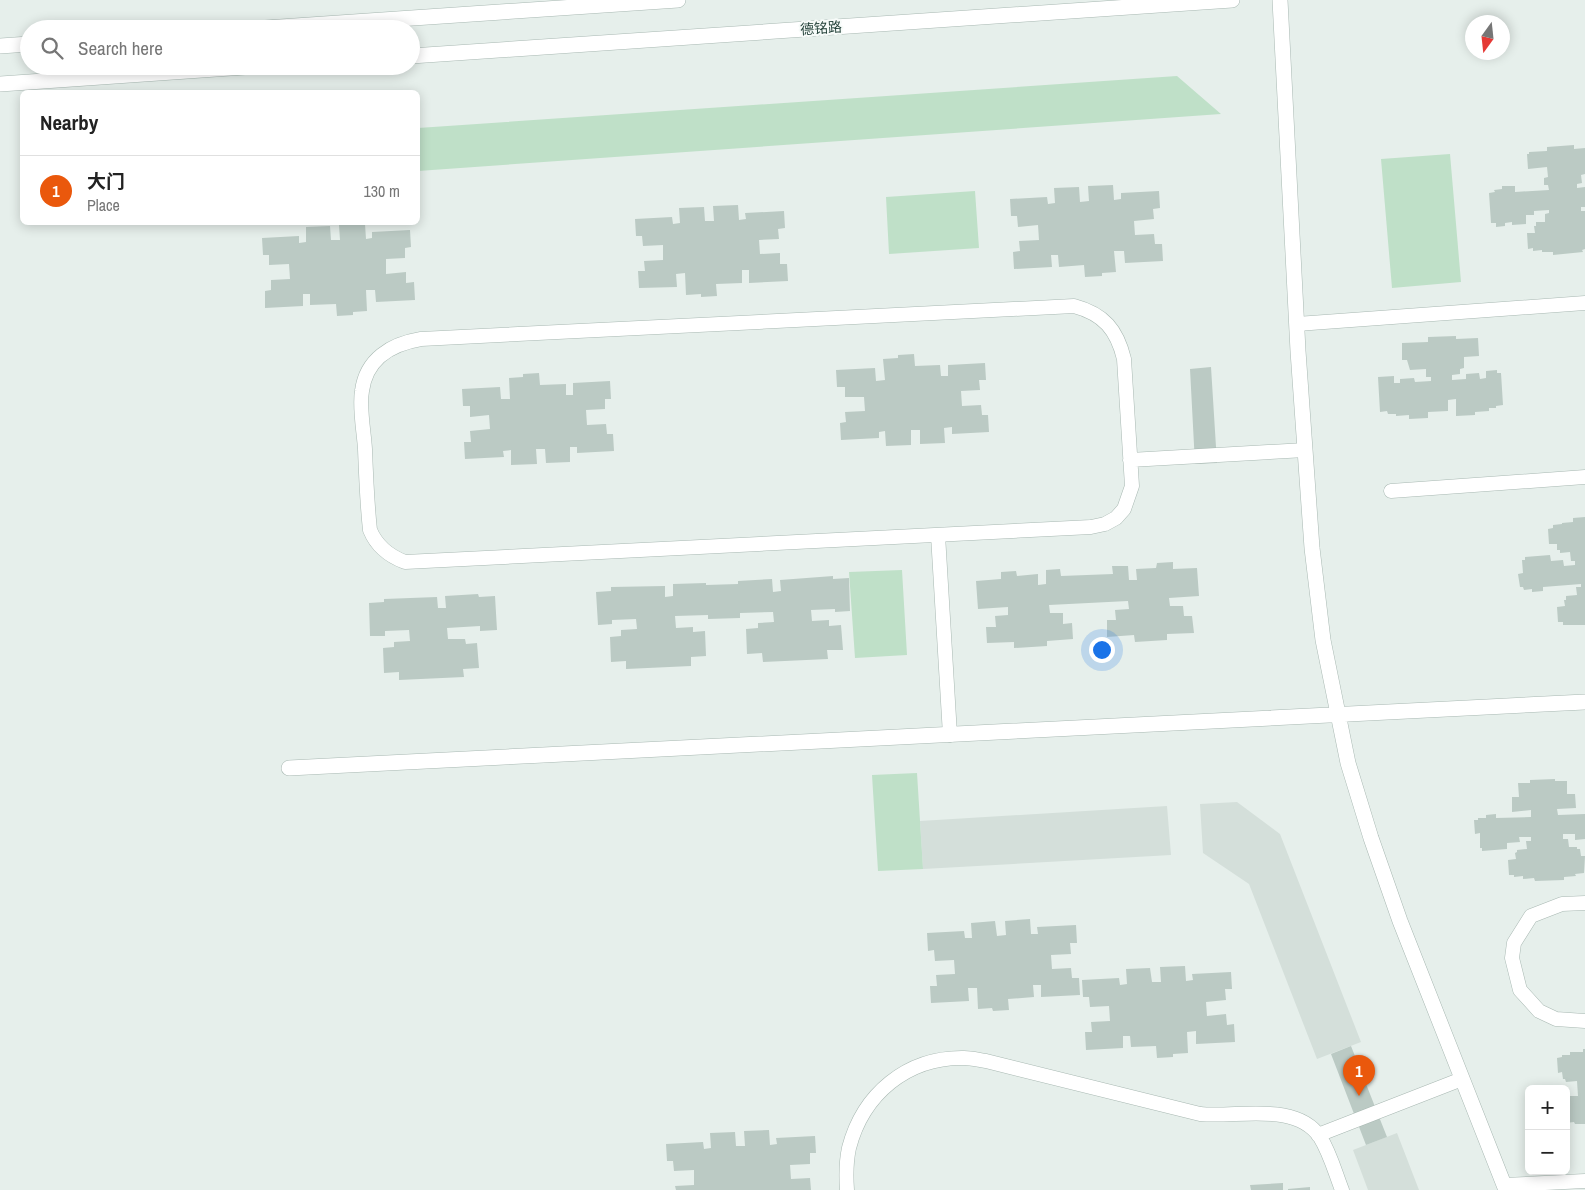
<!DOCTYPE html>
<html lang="en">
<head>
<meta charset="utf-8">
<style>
	body { margin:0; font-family:"Archivo Narrow","Noto Sans SC",sans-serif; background:#f6f6f6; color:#222 }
	.controls { position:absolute; right:15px; bottom:15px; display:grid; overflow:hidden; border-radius:8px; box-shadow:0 2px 12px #0003 }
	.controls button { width:45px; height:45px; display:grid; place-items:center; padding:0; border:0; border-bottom:1px solid #e0e0e0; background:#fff; color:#222; font:25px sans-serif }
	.compass { position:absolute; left:1465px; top:15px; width:45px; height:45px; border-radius:50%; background:#fff; box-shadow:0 2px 12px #0003; rotate:195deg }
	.you { position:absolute; left:1101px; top:649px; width:18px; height:18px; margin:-12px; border:4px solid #fff; border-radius:50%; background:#1a73e8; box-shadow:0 0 0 8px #1a73e833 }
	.badge { display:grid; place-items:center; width:32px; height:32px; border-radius:50%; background:#ea580c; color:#fff; font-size:16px; font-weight:700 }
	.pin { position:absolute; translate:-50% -41px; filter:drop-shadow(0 1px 2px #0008) }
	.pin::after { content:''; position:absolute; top:26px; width:18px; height:15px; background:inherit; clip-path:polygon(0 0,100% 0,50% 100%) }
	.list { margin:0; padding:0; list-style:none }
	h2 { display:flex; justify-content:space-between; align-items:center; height:65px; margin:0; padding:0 20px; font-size:21px }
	h2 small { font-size:16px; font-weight:400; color:#767676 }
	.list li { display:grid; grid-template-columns:32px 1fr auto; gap:15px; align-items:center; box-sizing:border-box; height:70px; padding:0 20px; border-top:1px solid #e0e0e0 }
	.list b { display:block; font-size:19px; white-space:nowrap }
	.list p { margin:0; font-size:16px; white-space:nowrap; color:#767676 }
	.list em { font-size:16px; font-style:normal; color:#767676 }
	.icon { flex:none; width:28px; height:28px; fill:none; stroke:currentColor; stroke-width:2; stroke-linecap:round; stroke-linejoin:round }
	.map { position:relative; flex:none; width:1585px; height:1190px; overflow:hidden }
	.search { position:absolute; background:#fff; box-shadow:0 2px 12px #0003; left:20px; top:20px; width:400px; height:55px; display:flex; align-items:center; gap:12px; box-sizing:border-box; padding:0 18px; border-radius:28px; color:#767676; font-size:19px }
	.panel { position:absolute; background:#fff; box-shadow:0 2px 12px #0003; left:20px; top:90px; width:400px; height:135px; border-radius:8px }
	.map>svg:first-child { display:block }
</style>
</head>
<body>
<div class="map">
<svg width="1585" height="1190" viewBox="0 0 1585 1190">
	<rect width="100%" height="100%" fill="#e6efeb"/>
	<path fill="#d4dfda" d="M1237 802 1280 834 1361 1042 1317 1059 1249 884 1203 853 1200 804Z
		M1167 806 1171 855 923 869 920 821Z
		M1397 1133 1419 1190H1368L1353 1150Z"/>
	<path fill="#bfe0c8" d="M1177 76 1221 114 418 171V128Z
		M1450 154 1461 282 1392 288 1381 159Z
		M975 191 979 248 889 254 886 197Z
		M902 570 907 655 855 658 849 572Z
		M917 773 923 869 878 871 872 775Z"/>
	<path fill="#bbcac4" d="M1574 145V149L1585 148V174L1581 175 1582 183 1577 184V188L1585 187V207H1581V211H1585V249L1582 250 1583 252 1553 255V252H1542V250L1533 251V248L1528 249 1527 233H1535L1534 226H1536V222H1545V214L1549 213V210L1534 211V215H1526V224L1512 225V222L1505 223V226L1496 227V223H1491L1489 193 1495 192 1494 190 1502 189V186H1515V192L1549 190 1548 185H1544V178L1548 177 1547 167 1528 169 1527 154H1529V152L1547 151V147Z
		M1113 185 1114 200 1121 199V193L1159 191 1160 208 1153 209 1154 219 1134 221 1135 235 1154 234 1155 244H1162L1163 261 1125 263 1124 251H1114L1116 272 1102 273V276L1085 277 1084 265 1059 267 1058 255H1051L1052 267 1014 269 1013 252 1020 251 1019 241 1039 240 1038 225 1018 227 1017 216H1011L1010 199 1047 197 1048 204 1055 203 1054 188 1079 187 1080 202 1089 201 1088 186Z
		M738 205 739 220 746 219 745 213 784 211 785 228 778 229 779 239 759 240 760 254 780 253V264H787L788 281 749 283V270H742V283L716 284 717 296 701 297V294L686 295 685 273 676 274 677 287 639 288 638 271H645L644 261 663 260V245L643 246 642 236H636L635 219 672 217 673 224 680 223 679 208 704 207 705 221H714L713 206Z
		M365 224 366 239 372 238V232L410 230 411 247 405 248V258L386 259V274L406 272V283L414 282 415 300 376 302 375 290H366L367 311 353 312V315L337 316 336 304 310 305V294H303V306L265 308V291L271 290V280L290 279 289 264 269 265V255H263L262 238 299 236V243L306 242V227L330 226 331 240H340L339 225Z
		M1456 336V339L1478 338 1479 356 1464 357V368L1460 369V374L1452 375V380L1466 379V374L1479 373 1480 379 1486 378V371L1497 370V373H1501L1503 405 1496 406V408H1489V411L1475 412V415L1456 416V399L1448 400V411L1428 412V418L1409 419V415L1396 416V414H1388L1387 411 1380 412 1378 377 1394 376V383H1400V379L1414 378 1415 382 1431 381V377H1426V369L1410 370 1407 360H1402V343L1428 342V337Z
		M914 354 915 366 940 365 941 376H948V365L985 363 986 380H979L980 390 961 391 962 406 981 405 982 415H988L989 432 952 434V427L944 428 945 443 920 444V430H911V445L886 446 885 431 879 432V438L841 440 840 423 846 422 845 412 865 411 864 397H845V387H837L836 370 875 368 876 381 885 380 883 359 898 358V355Z
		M1211 367 1217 463 1195 464 1190 369Z
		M539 373 540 385 566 384V395H573V383L610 381 611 399H605V409L586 410 587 425 606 424 607 434H613L614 451 577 453V447H570V462L546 463 545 449H536L537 464 511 465V450L503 451 504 457 465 459 464 442H471L470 431 490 429 489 415 470 417V406H463L462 389 500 387 501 399H510L509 378 523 377V374Z
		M1585 517V625H1563V622H1558L1557 607 1565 606 1564 600H1566V596L1577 595 1576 587H1581V584L1543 587V591L1532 592V589L1524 590 1523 587H1520L1518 574 1523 573 1522 560H1525V557L1550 555 1551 561 1563 560 1564 566 1575 565V561H1571L1570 552 1560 553V550H1557V544H1549L1548 529 1553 528V525L1562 524V523L1573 522V518Z
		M1173 562V569L1197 568 1199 596 1169 598 1170 606H1183L1184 616H1192L1194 633 1167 634V640L1135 642 1134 635 1107 637V620H1116L1115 610 1129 609 1128 601 1049 605 1050 613H1063V624L1072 623 1073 639 1047 641V646L1014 648V642L987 643 986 627H996L995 616 1008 615V607L978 609 976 581 1001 579V572L1016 571 1017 576 1038 574V585L1046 584V570L1060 569 1061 576 1113 574 1112 566H1128L1129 580H1137L1136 569 1156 568 1157 563Z
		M833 576V579L849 578 850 611 835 612V609L811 610 812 621 829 620V626L841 625 843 650H827L828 659 763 662 762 653 747 654 746 629 758 628V623L774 622 773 612 740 613V618L708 619V615L675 616 676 628 693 627V632L705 631 706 656 691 657V666L626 669V661L611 662 610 637 621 636V630L637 629 636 619 612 620V624L598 625 596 592 611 591V587L665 586V597L673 596V584L706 583V585L738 584V581L772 579 773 592 781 591 780 580Z
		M478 594 479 597 495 596 497 630 480 631V626L447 628 448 639H465L466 644 477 643 479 668 463 669 464 677 399 680V672L384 673 383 648 394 647V642L410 641 409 630 385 631V636H370L369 603 384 602V599L437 597 438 608H446L445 596Z
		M1555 779V781H1567V794H1575L1576 808 1557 809 1558 815 1585 814V839L1575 840V834H1563V839H1568L1569 847H1577V849H1580L1581 856H1585L1584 873 1575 874 1576 876 1564 877V880L1535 881 1534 878 1523 879V876L1514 877V875H1509L1508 860 1516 859 1515 853 1517 852V850L1527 849 1526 841H1531V837H1519L1520 842 1507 843V849L1482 851V848H1480V833L1475 834 1474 820H1478V818H1486V815L1496 814V818L1531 817V810L1512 812V797H1519L1518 783H1530V780Z
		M1030 919 1031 934H1038L1037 927 1076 925 1077 943H1070L1071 954 1051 955 1052 969 1071 968 1072 978H1079L1080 995 1041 997V985H1033L1034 997 1008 999 1009 1010 993 1011 992 1008 978 1009 977 988H968L969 1001 931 1003 930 986H937L936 975 955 974 954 960 935 961 934 950 928 951 927 933 964 931 965 938H972L971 923 995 921 997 936 1006 935 1005 921Z
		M1185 966 1186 981 1193 980 1192 974 1231 972 1232 989H1225L1226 1000 1206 1002 1207 1016 1226 1014 1227 1025 1234 1024 1235 1042 1196 1044V1031L1187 1032 1188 1053 1173 1054V1057L1157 1058 1156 1046 1131 1047 1130 1036H1123V1048L1086 1050 1085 1032H1092L1091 1022 1110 1021 1109 1006 1090 1007 1089 997H1083L1082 980 1119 978 1120 985 1127 984 1126 969 1150 968 1152 982H1161L1160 967Z
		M1351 1046 1387 1137 1366 1145 1331 1054Z
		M1583 1049H1585V1124H1575L1574 1122 1566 1123V1096H1578L1577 1081 1566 1082 1565 1079H1563L1562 1072 1558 1073 1557 1058 1562 1057V1055H1570V1052H1583Z
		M769 1130 770 1145 777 1144 776 1138 815 1136 816 1153H810V1164L790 1165 791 1179 810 1178 811 1190H676L675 1186 694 1185V1170L674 1171 673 1161H667L666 1144 703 1142 704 1149 711 1148 710 1133 735 1132 736 1146H745L744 1131Z
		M1283 1183V1190H1251L1250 1185Z
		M1310 1187V1190H1288V1189Z"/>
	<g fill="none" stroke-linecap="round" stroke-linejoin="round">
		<g stroke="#a8b8b2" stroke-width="15">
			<path id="service" d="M1074 306C1104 314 1117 330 1124 359L1132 486 1124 509 1116 518 1105 524 1091 527 405 562C389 556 377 547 370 530 367 503 366 476 365 449 364 432 359 407 362 391 366 359 391 344 421 339Z
				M1297 324 1585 303
				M1130 460 1305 450
				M1391 491 1585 477
				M938 535 950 735
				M1585 903 1562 904 1531 916 1514 943 1512 958 1520 990 1539 1011 1556 1019 1585 1021
				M1318 1135 1462 1079
				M1505 1185 1585 1181
				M847 1190C846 1176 846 1162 849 1148 863 1094 907 1057 964 1058 971 1058 979 1060 986 1061L1200 1114C1237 1118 1296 1101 1320 1137 1330 1153 1335 1172 1342 1190"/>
		</g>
		<g stroke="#a8b8b2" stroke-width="16">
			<path id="minor" d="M1280 0 1298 351 1312 548 1323 640 1348 763 1371 838 1400 921 1506 1190
				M289 768 1585 702"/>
		</g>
		<g stroke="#a8b8b2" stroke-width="16">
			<path id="tertiary" d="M250 29 678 0
				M0 46 29 44
				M411 56 1232 0
				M0 84 259 66"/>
		</g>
		<use href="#service" stroke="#fff" stroke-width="14"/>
		<use href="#minor" stroke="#fff" stroke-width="15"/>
		<use href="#tertiary" stroke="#fff" stroke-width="15"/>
	</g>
	<g text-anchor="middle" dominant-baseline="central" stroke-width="4" stroke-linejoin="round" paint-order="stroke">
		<g font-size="14" fill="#24423a" stroke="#f7fbf9">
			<text transform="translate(821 28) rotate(-4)">德铭路</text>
		</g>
	</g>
</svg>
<div class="controls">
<button>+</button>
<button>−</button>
</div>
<svg class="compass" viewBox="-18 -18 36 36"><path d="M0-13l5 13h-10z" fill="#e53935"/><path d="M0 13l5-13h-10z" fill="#767676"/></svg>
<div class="you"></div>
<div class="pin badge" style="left:1359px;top:1096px">1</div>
<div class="search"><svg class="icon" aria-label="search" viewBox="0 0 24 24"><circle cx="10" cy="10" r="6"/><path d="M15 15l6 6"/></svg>Search here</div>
<section class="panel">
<h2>Nearby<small></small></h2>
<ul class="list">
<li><span class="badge">1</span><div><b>大门</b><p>Place</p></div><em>130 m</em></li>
</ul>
</section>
</div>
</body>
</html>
